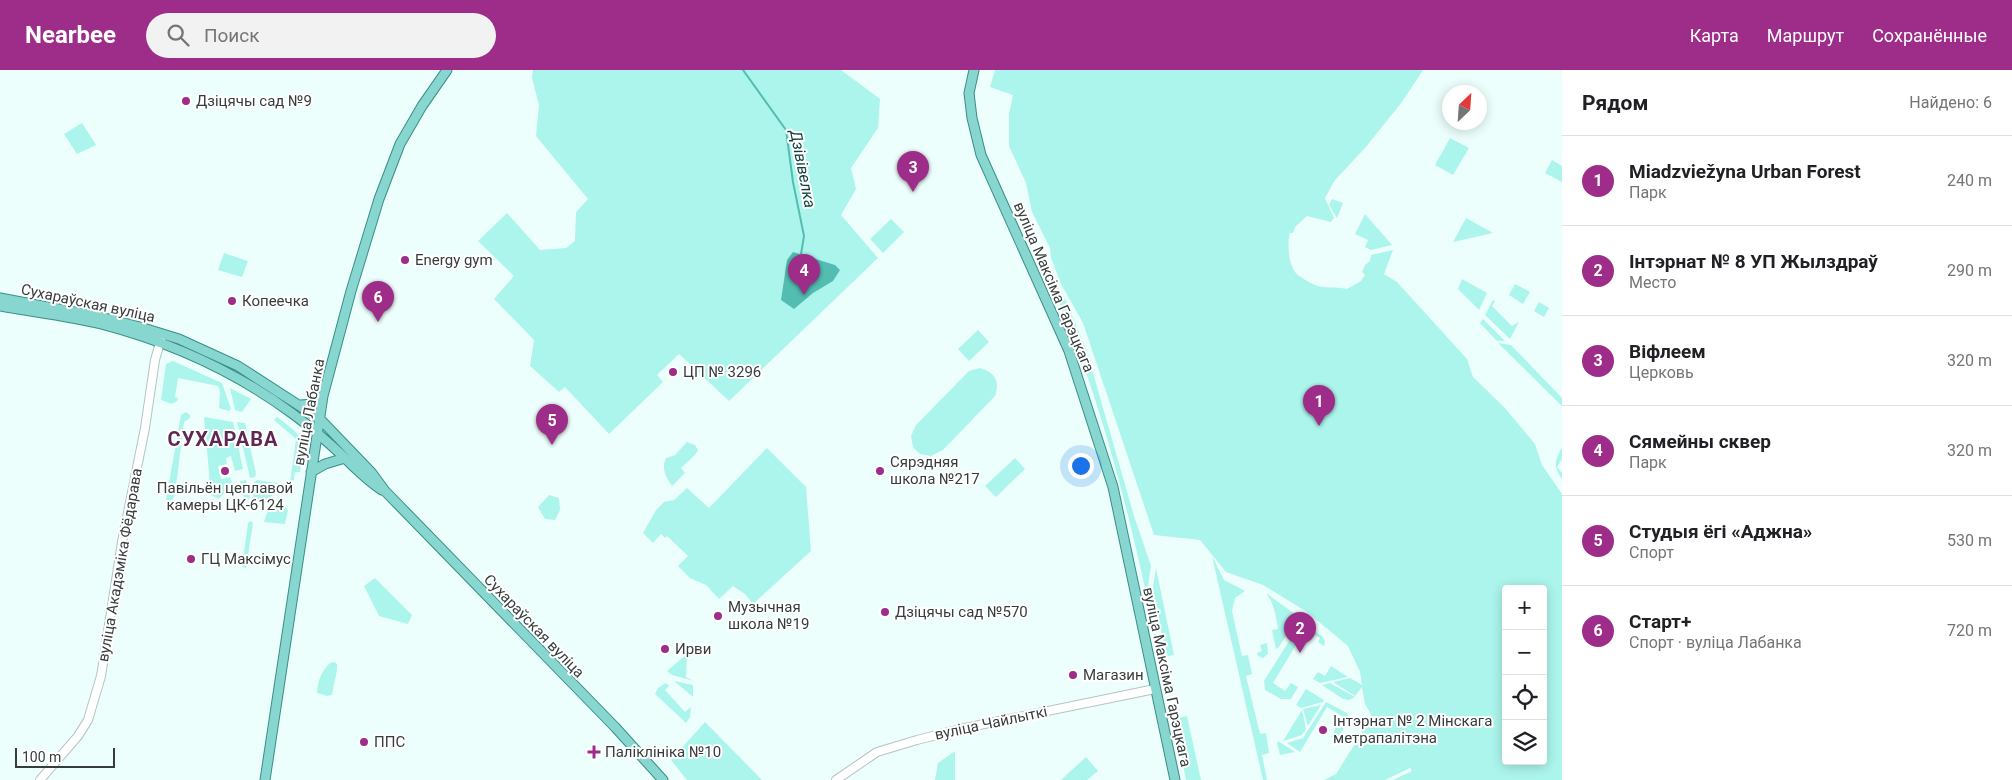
<!DOCTYPE html>
<html lang="ru">
<head>
<meta charset="utf-8">
<style>
	body { margin:0; font-family:Roboto,sans-serif; background:#f2f2f2; color:#202124 }
	.controls { position:absolute; right:15px; bottom:15px; display:grid; overflow:hidden; border-radius:5px; box-shadow:0 2px 12px #0003 }
	.controls button { width:45px; height:45px; display:grid; place-items:center; padding:0; border:0; border-bottom:1px solid #e0e0e0; background:#fff; color:#202124; font:25px sans-serif }
	.compass { position:absolute; left:1442px; top:15px; width:45px; height:45px; border-radius:50%; background:#fff; box-shadow:0 2px 12px #0003; rotate:25deg }
	.scale { position:absolute; left:15px; bottom:12px; width:100px; box-sizing:border-box; padding-left:5px; border:2px solid #363d3c; border-top:0; font-size:14px; line-height:18px; white-space:nowrap; color:#363d3c; -webkit-text-stroke:4px #fff; paint-order:stroke }
	.you { position:absolute; left:1080px; top:395px; width:18px; height:18px; margin:-12px; border:4px solid #fff; border-radius:50%; background:#1a73e8; box-shadow:0 0 0 8px #1a73e833 }
	.badge { display:grid; place-items:center; width:32px; height:32px; border-radius:50%; background:#9e2c89; color:#fff; font-size:16px; font-weight:700 }
	.pin { position:absolute; translate:-50% -41px; filter:drop-shadow(0 1px 2px #0008) }
	.pin::after { content:''; position:absolute; top:26px; width:18px; height:15px; background:inherit; clip-path:polygon(0 0,100% 0,50% 100%) }
	.list { margin:0; padding:0; list-style:none }
	h2 { display:flex; justify-content:space-between; align-items:center; height:65px; margin:0; padding:0 20px; font-size:21px }
	h2 small { font-size:16px; font-weight:400; color:#757577 }
	.list li { display:grid; grid-template-columns:32px 1fr auto; gap:15px; align-items:center; box-sizing:border-box; height:90px; padding:0 20px; border-top:1px solid #e0e0e0 }
	.list b { display:block; font-size:19px; white-space:nowrap }
	.list p { margin:0; font-size:16px; white-space:nowrap; color:#757577 }
	.list em { font-size:16px; font-style:normal; color:#757577 }
	.icon { flex:none; width:28px; height:28px; fill:none; stroke:currentColor; stroke-width:2; stroke-linecap:round; stroke-linejoin:round }
	.map { position:relative; flex:none; width:1562px; height:710px; overflow:hidden }
	header { display:flex; align-items:center; gap:30px; box-sizing:border-box; height:70px; padding:0 25px; background:#9e2c89; color:#fff }
	header strong { font-size:24px }
	nav { display:flex; gap:28px; margin-inline-start:auto; font-size:18px }
	.search { width:350px; height:45px; background:#f2f2f2; display:flex; align-items:center; gap:12px; box-sizing:border-box; padding:0 18px; border-radius:28px; color:#757577; font-size:19px }
	main { display:flex }
	aside { flex:1; background:#fff }
	.map>svg:first-child { display:block }
</style>
</head>
<body>
<header>
<strong>Nearbee</strong>
<div class="search"><svg class="icon" aria-label="search" viewBox="0 0 24 24"><circle cx="10" cy="10" r="6"/><path d="M15 15l6 6"/></svg>Поиск</div>
<nav><a>Карта</a><a>Маршрут</a><a>Сохранённые</a></nav>
</header>
<main>
<div class="map">
<svg width="1562" height="710" viewBox="0 0 1562 710">
	<rect width="100%" height="100%" fill="#ecfffc"/>
	<path fill="#acf5ec" fill-rule="evenodd" d="M533 0H841L880 29 878 58 851 98 856 119 841 145 878 188 729 331 679 284 657 305 663 312 609 364 565 317 559 322 530 296 534 270 494 229 514 206 478 171 507 143 540 180 566 178 575 171 576 142 588 129 536 66 539 35 532 8Z
		M995 0H1423L1402 32 1365 78 1335 110 1325 128 1334 148 1331 152 1307 146 1295 157 1293 163H1290C1287 173 1288 197 1298 205 1302 208 1310 213 1315 215 1324 219 1336 216 1347 219L1361 211 1365 205 1362 202 1365 195 1370 191 1371 185 1393 180 1384 204 1397 212 1467 289 1473 307 1505 338 1535 374 1542 395 1562 424V710H1393L1412 701 1410 698 1385 710H1324L1336 704 1365 658 1376 653 1365 634 1362 617 1355 626 1333 612 1350 608 1362 615 1360 602 1348 576 1307 542 1263 515 1226 502 1200 470 1154 465 1083 253 1061 214 1051 188 1050 178 1032 142 1026 113 1009 76V44L1013 25 990 17ZM1506 519H1543V691H1506Z
		M82 53 96 75 77 84 64 64Z
		M1450 68 1469 78 1453 105 1435 95Z
		M1552 90 1562 96V112L1545 103Z
		M1332 129 1343 133 1337 148 1329 135Z
		M1365 144 1392 175 1371 180 1365 177 1368 170 1355 164Z
		M1466 148 1493 163 1453 172Z
		M891 149 904 162 883 183 870 169Z
		M224 183 248 191 242 207 218 200Z
		M1040 190H1042L1066 231 1091 291V296L1134 446 1151 496 1148 517 1145 518C1120 405 1090 295 1040 190Z
		M1462 209 1487 223 1479 240 1458 219Z
		M1515 214 1530 222 1523 234 1509 225Z
		M1493 230 1495 231 1492 236 1512 256 1519 252 1510 269 1485 245Z
		M1539 232 1549 238 1544 247 1534 241Z
		M1483 249 1505 271H1497L1480 253Z
		M978 260 989 272 969 291 958 279Z
		M1498 273 1511 275 1562 328V336Z
		M173 291 222 313 231 339 229 341 219 338 220 322 218 316 178 308 175 327 178 328 177 331 172 334 161 330 166 294Z
		M980 298C996 303 1000 311 995 326L943 380 931 386 920 384 913 377 911 366 916 355 969 301Z
		M230 318 251 329 242 342 235 340Z
		M186 342 190 345V348L184 352 175 425 172 431 166 430 181 345Z
		M204 347 233 352 243 399 235 401 231 386 226 388 227 394 218 396 221 409 230 407 232 413 219 429 211 425Z
		M277 347C304 367 305 368 300 402H295L294 410 290 413 296 369 274 350Z
		M237 352 245 353 256 404 255 407 250 408Z
		M687 372 695 375 698 380 695 385 681 398 685 403 672 416C666 407 661 398 666 388L675 385Z
		M1562 377V389L1557 397 1562 403V409C1553 396 1555 390 1562 377Z
		M767 378 806 417 811 481 753 534 745 524 733 516 719 529 706 515 690 508 678 496 688 486 667 466 665 468 661 464 653 473 643 463 656 440 664 432 674 430 687 418 709 438Z
		M1015 388 1025 399 996 427 985 416Z
		M246 410 250 427 245 433 240 411Z
		M257 410 284 414 287 416 258 435 255 433 251 416Z
		M549 425 559 428 560 440 555 450 545 449 538 437Z
		M278 434H283L288 440 285 454 264 452 267 443Z
		M251 451 253 453 246 498 242 497 248 453Z
		M1212 486 1224 510 1245 521 1235 528 1232 541 1242 586 1248 585 1252 604 1246 606 1260 664 1266 663 1269 683 1262 685 1267 710H1263Z
		M1156 498 1174 585 1165 587 1161 560 1152 523Z
		M375 508 412 545 408 554 379 546 364 516Z
		M1266 523 1299 547 1278 578 1276 579 1272 560 1278 559C1276 546 1274 533 1266 523Z
		M1301 552 1322 566 1325 571 1324 576 1318 572 1320 568 1305 560 1273 613 1285 621 1291 613 1298 617 1291 629H1281L1265 620 1264 611Z
		M1267 573 1268 584 1263 588 1258 586 1257 583 1262 581 1260 575Z
		M687 584 686 607 694 611 672 605 667 601Z
		M334 592 337 594C338 601 333 617 332 625L327 626 317 623C318 610 321 602 330 593Z
		M1331 596 1348 607 1320 613 1313 609 1318 602 1325 606Z
		M674 611 693 615V627Z
		M666 613 669 616 665 620 685 642 691 637 690 647 686 653 655 624 658 618Z
		M1330 613 1355 627 1349 630 1343 629 1322 615Z
		M1306 619 1324 630 1323 632 1301 638 1296 635Z
		M1326 632 1347 643 1349 649 1347 653 1341 649 1342 646 1327 637 1300 682 1287 673 1303 668Z
		M1321 635 1308 656 1303 639Z
		M1302 640 1306 659 1302 665 1283 671Z
		M1187 646 1201 710H1186L1174 650 1177 648Z
		M705 652 762 710H687L671 690Z
		M1338 654 1344 658 1337 670 1331 667Z
		M1278 671 1295 682 1280 685 1277 673Z
		M955 681V710H935L938 693Z
		M1086 687 1098 701 1087 710H1061Z"/>
	<path fill="#53bdb2" d="M793 182 835 195 840 200 833 211 813 223 794 239 781 230 787 190Z"/>
	<g fill="none" stroke-linecap="round" stroke-linejoin="round">
		<path stroke="#53bdb2" stroke-width="2" d="M743 0 786 60 793 112 804 166 801 184"/>
		<g stroke="#b3c5c2" stroke-width="10">
			<path id="minor" d="M40 710 78 666 88 650 101 606 122 472 145 358 155 290 161 269
				M836 710 877 682 917 670 960 659 1155 619"/>
		</g>
		<g stroke="#388f87" stroke-width="11">
			<path id="major" d="M974 0 969 23 972 48 981 85 1069 281 1113 417 1175 710
				M0 228 101 247 140 257 179 269 238 296 320 349 371 402 385 421 615 657 663 710
				M0 236C33 242 68 246 101 254 170 272 236 302 293 344 311 357 328 372 345 388 357 400 368 411 382 420
				M300 335 314 334 323 326
				M311 402 325 394 345 388
				M265 710 323 326 351 221 379 129 400 74 422 36 447 0"/>
		</g>
		<use href="#minor" stroke="#fff" stroke-width="8"/>
		<use href="#major" stroke="#88d6d0" stroke-width="9"/>
	</g>
	<g fill="#9e2c89" stroke="#fff" stroke-width="2">
		<circle cx="186" cy="31" r="5"/>
		<circle cx="405" cy="190" r="5"/>
		<circle cx="232" cy="231" r="5"/>
		<circle cx="673" cy="302" r="5"/>
		<circle cx="225" cy="401" r="5"/>
		<circle cx="880" cy="401" r="5"/>
		<circle cx="191" cy="489" r="5"/>
		<circle cx="885" cy="542" r="5"/>
		<circle cx="718" cy="546" r="5"/>
		<circle cx="665" cy="579" r="5"/>
		<circle cx="1073" cy="605" r="5"/>
		<circle cx="1323" cy="660" r="5"/>
		<circle cx="364" cy="672" r="5"/>
		<path d="M591.5 674.5h5v5h5v5h-5v5h-5v-5h-5v-5h5z"/>
	</g>
	<g text-anchor="middle" dominant-baseline="central" stroke-width="4" stroke-linejoin="round" paint-order="stroke">
		<g font-size="15" fill="#363d3c" stroke="#fff" text-anchor="start">
			<text x="196" y="31">Дзіцячы сад №9</text>
			<text x="415" y="190">Energy gym</text>
			<text x="242" y="231">Копеечка</text>
			<text x="683" y="302">ЦП № 3296</text>
			<text x="890" y="392">Сярэдняя<tspan x="890" dy="17">школа №217</tspan></text>
			<text x="225" y="418" text-anchor="middle">Павільён цеплавой<tspan x="225" dy="17">камеры ЦК-6124</tspan></text>
			<text x="201" y="489">ГЦ Максімус</text>
			<text x="728" y="537">Музычная<tspan x="728" dy="17">школа №19</tspan></text>
			<text x="895" y="542">Дзіцячы сад №570</text>
			<text x="675" y="579">Ирви</text>
			<text x="1083" y="605">Магазин</text>
			<text x="1333" y="651">Інтэрнат № 2 Мінскага<tspan x="1333" dy="17">метрапалітэна</tspan></text>
			<text x="374" y="672">ППС</text>
			<text x="605" y="682">Паліклініка №10</text>
		</g>
		<g font-size="15" fill="#363d3c" stroke="#fff">
			<text transform="translate(1054 217) rotate(67)">вуліца Максіма Гарэцкага</text>
			<text transform="translate(88 233) rotate(12)">Сухараўская вуліца</text>
			<text transform="translate(309 342) rotate(-79)">вуліца Лабанка</text>
			<text transform="translate(120 495) rotate(-80)">вуліца Акадэміка Фёдарава</text>
			<text transform="translate(534 556) rotate(46)">Сухараўская вуліца</text>
			<text transform="translate(1167 607) rotate(78)">вуліца Максіма Гарэцкага</text>
			<text transform="translate(991 653) rotate(-12)">вуліца Чайлыткі</text>
		</g>
		<g font-size="16" font-style="italic" fill="#0d3e3a" stroke="#fff">
			<text transform="translate(803 99) rotate(79)">Дзівівелка</text>
		</g>
		<g font-size="20" font-weight="bold" letter-spacing="1" fill="#5f2854" stroke="#fff">
			<text x="223" y="369">СУХАРАВА</text>
		</g>
	</g>
</svg>
<div class="controls">
<button>+</button>
<button>−</button>
<button><svg class="icon" aria-label="locate" viewBox="0 0 24 24"><circle cx="12" cy="12" r="6"/><path d="M12 2v4M12 18v4M2 12h4M18 12h4"/></svg></button>
<button><svg class="icon" aria-label="layers" viewBox="0 0 24 24"><path d="M12 4l9 5-9 5-9-5zM3 14l9 5 9-5"/></svg></button>
</div>
<svg class="compass" viewBox="-18 -18 36 36"><path d="M0-13l5 13h-10z" fill="#e53935"/><path d="M0 13l5-13h-10z" fill="#757577"/></svg>
<div class="scale">100 m</div>
<div class="you"></div>
<div class="pin badge" style="left:1319px;top:356px">1</div>
<div class="pin badge" style="left:1300px;top:583px">2</div>
<div class="pin badge" style="left:913px;top:122px">3</div>
<div class="pin badge" style="left:804px;top:225px">4</div>
<div class="pin badge" style="left:552px;top:375px">5</div>
<div class="pin badge" style="left:378px;top:252px">6</div>
</div>
<aside>
<h2>Рядом<small>Найдено: 6</small></h2>
<ul class="list">
<li><span class="badge">1</span><div><b>Miadzviežyna Urban Forest</b><p>Парк</p></div><em>240 m</em></li>
<li><span class="badge">2</span><div><b>Інтэрнат № 8 УП Жылздраў</b><p>Место</p></div><em>290 m</em></li>
<li><span class="badge">3</span><div><b>Віфлеем</b><p>Церковь</p></div><em>320 m</em></li>
<li><span class="badge">4</span><div><b>Сямейны сквер</b><p>Парк</p></div><em>320 m</em></li>
<li><span class="badge">5</span><div><b>Студыя ёгі «Аджна»</b><p>Спорт</p></div><em>530 m</em></li>
<li><span class="badge">6</span><div><b>Старт+</b><p>Спорт · вуліца Лабанка</p></div><em>720 m</em></li>
</ul>
</aside>
</main>
</body>
</html>
